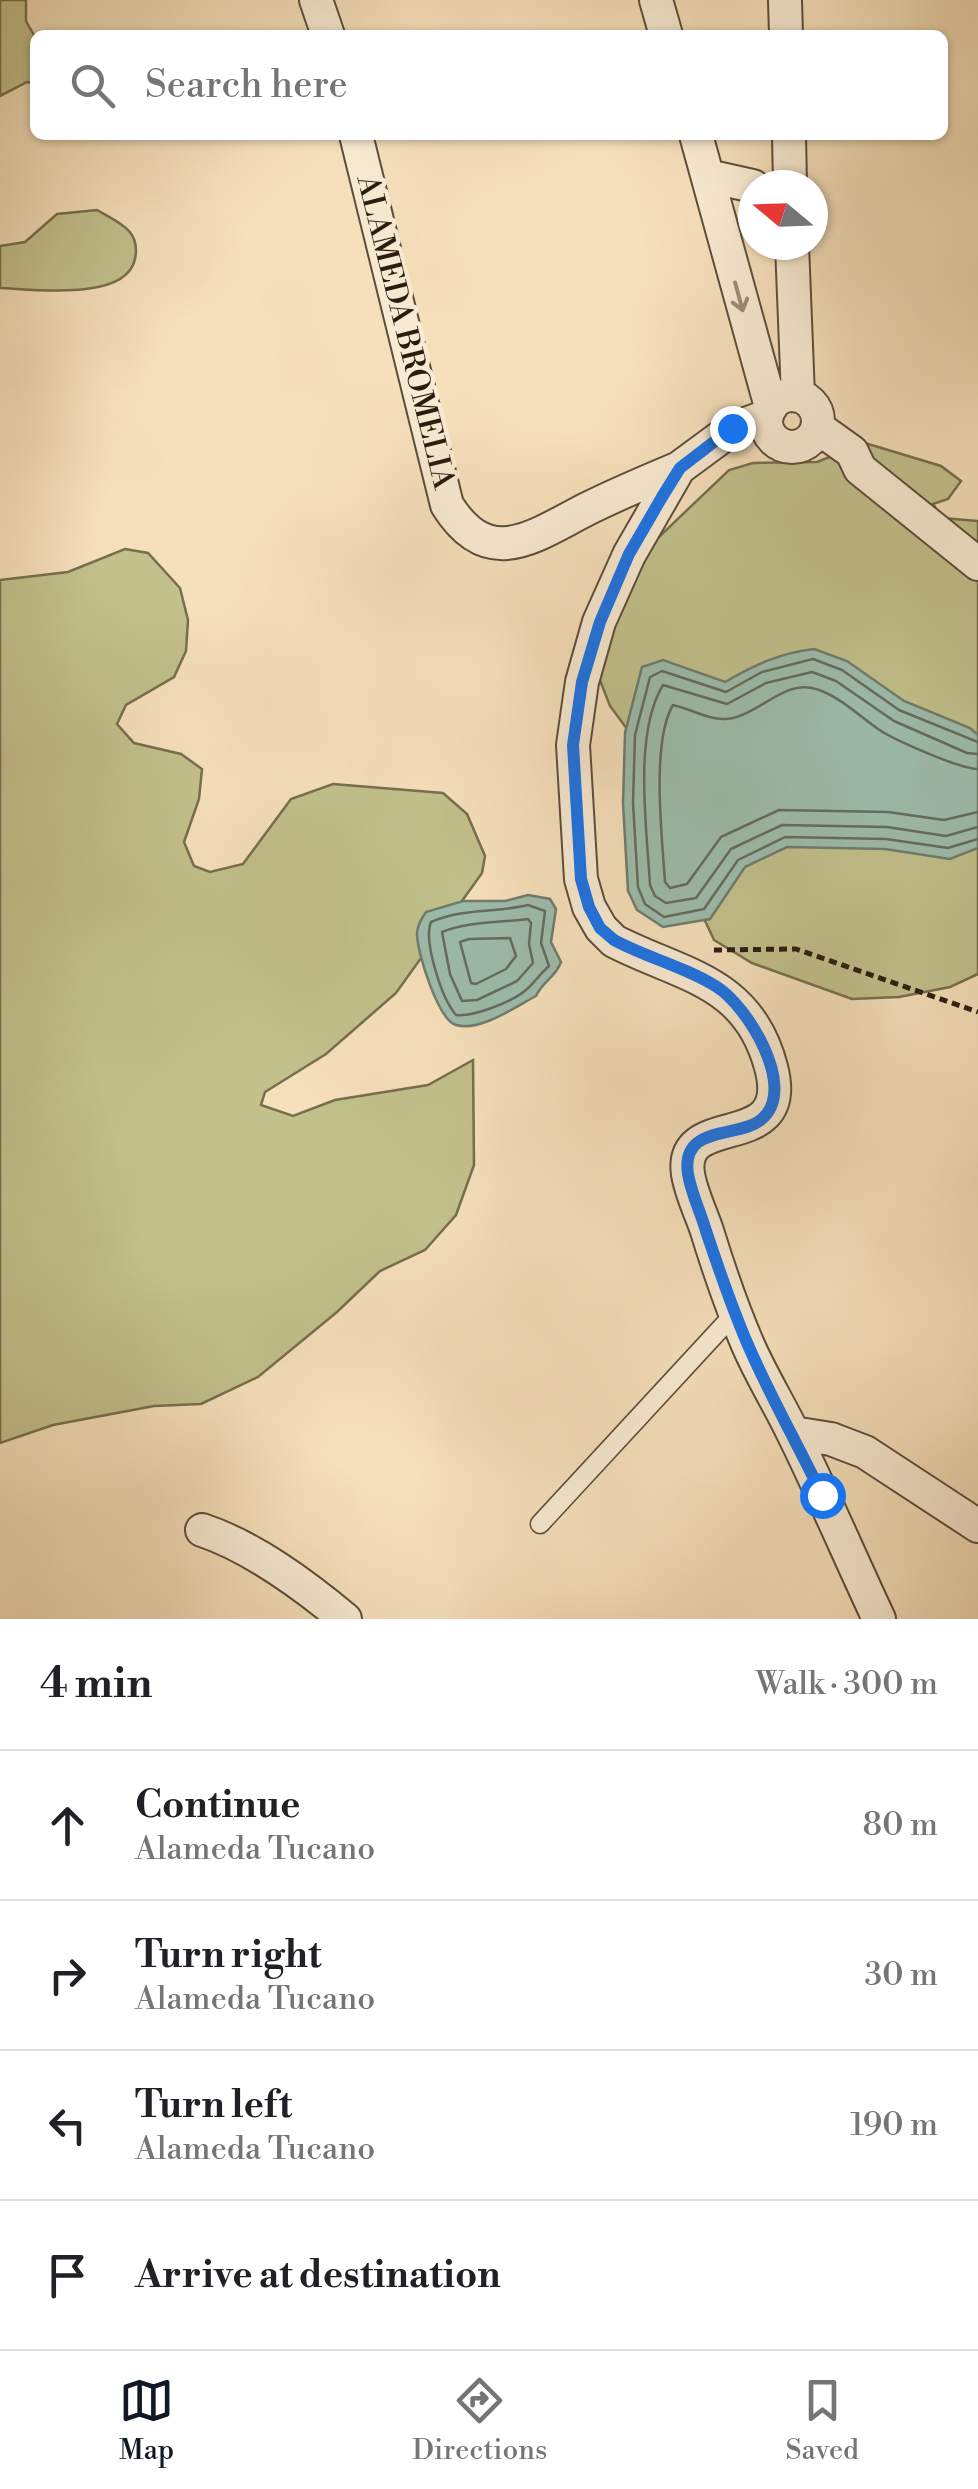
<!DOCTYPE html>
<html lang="en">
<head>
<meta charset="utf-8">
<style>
	body { margin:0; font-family:"Libre Bodoni",serif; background:#f2f2f2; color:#202124 }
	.compass { position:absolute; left:738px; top:170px; width:90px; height:90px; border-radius:50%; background:#fff; box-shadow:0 2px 8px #0004; rotate:289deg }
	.stop { position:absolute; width:30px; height:30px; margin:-22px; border:8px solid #1a73e8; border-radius:50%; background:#fff }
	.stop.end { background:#1a73e8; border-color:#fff; box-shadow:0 2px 10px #0008 }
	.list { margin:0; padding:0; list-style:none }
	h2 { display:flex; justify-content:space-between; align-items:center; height:130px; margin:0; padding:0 40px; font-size:42px }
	h2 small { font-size:32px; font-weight:400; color:#757577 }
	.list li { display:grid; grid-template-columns:65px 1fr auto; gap:30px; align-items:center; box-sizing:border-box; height:150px; padding:0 40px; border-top:2px solid #e0e0e0 }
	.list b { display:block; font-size:38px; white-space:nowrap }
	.list p { margin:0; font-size:32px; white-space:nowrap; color:#757577 }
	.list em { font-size:32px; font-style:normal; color:#757577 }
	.icon { flex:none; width:55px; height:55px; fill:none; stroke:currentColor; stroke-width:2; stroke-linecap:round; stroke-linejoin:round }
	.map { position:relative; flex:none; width:978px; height:1619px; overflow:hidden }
	.search { position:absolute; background:#fff; box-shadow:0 2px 8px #0004; left:30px; right:30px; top:30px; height:110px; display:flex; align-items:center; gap:25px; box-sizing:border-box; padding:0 35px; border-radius:15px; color:#757577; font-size:38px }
	.sheet { height:730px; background:#fff }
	nav { display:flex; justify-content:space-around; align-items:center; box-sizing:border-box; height:140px; border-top:2px solid #e0e0e0; background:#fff; font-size:28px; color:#757577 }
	nav a { display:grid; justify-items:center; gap:5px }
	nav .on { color:#111827 }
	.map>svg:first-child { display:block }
</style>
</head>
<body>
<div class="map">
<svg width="978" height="1619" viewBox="0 0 978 1619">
	<rect width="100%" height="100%" fill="#f6e0bb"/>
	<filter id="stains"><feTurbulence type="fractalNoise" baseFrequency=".002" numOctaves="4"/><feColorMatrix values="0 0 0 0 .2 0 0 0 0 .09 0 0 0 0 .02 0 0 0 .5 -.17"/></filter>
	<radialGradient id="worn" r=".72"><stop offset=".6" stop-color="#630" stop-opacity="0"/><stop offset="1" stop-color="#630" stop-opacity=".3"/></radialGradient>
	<path fill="#c2c18c" stroke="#766f4e" stroke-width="2.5" d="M0 0H26V21L35 37V83L27 82 0 96Z
		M97 210C119 223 141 230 135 259 126 302 32 289 0 288V246L25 242 57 214Z
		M865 443 941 466 961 481 948 499 933 504 942 518 978 521V974L950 987 899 997 852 999 752 963 714 940 693 895 633 737 610 706 581 632 639 556 729 470 753 463 817 462Z
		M125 549 148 553 180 588 188 620 186 651 174 677 126 705 117 724 134 743 181 754 202 769 199 799 184 842 194 866 210 872 243 864 291 799 333 784 443 793 467 814 485 856 482 873 396 993 326 1054 265 1092 261 1105 293 1116 335 1100 428 1085 473 1060 474 1165 456 1215 425 1250 380 1271 337 1312 258 1377 201 1404 154 1406 53 1425 0 1443V580L68 572Z"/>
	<path fill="#9dbdad" stroke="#6f7d6e" stroke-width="2.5" d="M814 649 847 661 904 701 970 728 978 735V848L950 859 885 849 787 847 745 867 710 919 663 927 637 910 628 891 623 803 625 733 642 667 663 660 725 682C754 665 780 653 814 649Z
		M528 895 550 899 556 909 551 942 561 962C556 977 542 982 536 996 515 1007 480 1032 456 1025 438 1020 417 952 417 934 417 925 422 918 426 912L463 901H505Z"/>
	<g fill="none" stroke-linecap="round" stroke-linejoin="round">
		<path stroke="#636d5e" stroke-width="2.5" d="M978 742 899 710 842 670 813 659 762 672 726 692 662 671 650 677 635 735 633 803 638 887 645 904 664 917 704 909 738 860 785 837 886 839 948 848 978 839
			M978 754 967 753 894 721 836 681 812 672 766 683 727 704 663 685C633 734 647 829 650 885L655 896 666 903 696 898 731 849 782 825 887 827 946 836 978 827
			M978 769C960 769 894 740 878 729 858 715 836 693 812 688 783 682 759 713 733 718 713 723 692 709 673 705 651 742 662 837 665 882L670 888 687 884 721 837 779 810 888 812 944 820 978 812
			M528 905 545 911 541 943 549 966C540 974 534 983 526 990 512 1002 473 1017 456 1015 442 999 423 941 431 922 462 908 495 913 528 905Z
			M528 919 531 923 529 944 533 963 517 981 477 1000 462 1001 450 974 442 932C469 921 499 923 528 919Z
			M510 938 516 956 506 969 476 984 471 983 460 942 469 939Z"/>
		<g stroke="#5c4e3b" stroke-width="21">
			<path id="service" d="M540 1524 735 1313"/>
		</g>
		<g stroke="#5c4e3b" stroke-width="36">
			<path id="minor" d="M316 0 328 35
				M656 0 666 35
				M785 0 786 35
				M356 135 447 505C489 572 534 536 587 509 617 494 648 481 679 468
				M696 135 771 407
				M789 135 790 185
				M708 176 753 186
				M792 245 798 396
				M766 421a26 26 0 1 1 52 0a26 26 0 1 1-52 0Z
				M767 416 732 429 679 468 629 555 599 622 582 682 573 745 581 879 589 907 601 928 614 941C682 976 748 980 771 1067 795 1157 678 1107 688 1174 691 1193 701 1213 707 1231 719 1270 732 1308 748 1345 761 1375 779 1404 793 1433 823 1494 850 1557 879 1619
				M817 427 852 452 860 469 978 564
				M793 1433 831 1439 865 1452 978 1526
				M202 1530C253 1547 304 1585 345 1619"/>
		</g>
		<path stroke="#291d10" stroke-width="5" stroke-dasharray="8 5" stroke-linecap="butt" d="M714 950 796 949 978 1012"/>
		<use href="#service" stroke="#f9ebd3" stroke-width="18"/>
		<use href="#minor" stroke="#f9ebd3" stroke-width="32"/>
	</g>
	<defs><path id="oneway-shaft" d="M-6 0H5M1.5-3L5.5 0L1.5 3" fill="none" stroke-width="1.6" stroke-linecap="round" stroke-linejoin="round" transform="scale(2.5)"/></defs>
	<use stroke="#9b8e7b" href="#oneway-shaft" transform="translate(739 297) rotate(75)"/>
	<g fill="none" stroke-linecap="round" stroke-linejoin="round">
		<path stroke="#1a73e8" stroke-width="12" d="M732 428 680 468 662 497 629 554 600 622 582 682 573 745 581 879 589 907 600 928 614 940C647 958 686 967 717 987 747 1006 796 1085 764 1117 743 1140 680 1122 688 1174 691 1193 701 1213 706 1231 719 1270 732 1308 748 1345 770 1396 798 1445 822 1495"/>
	</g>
	<g text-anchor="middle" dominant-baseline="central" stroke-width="9" stroke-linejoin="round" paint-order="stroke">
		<g font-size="30" fill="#291d10" stroke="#f9ebd3">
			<text transform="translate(405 332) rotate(76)">ALAMEDA BROMELIA</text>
		</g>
	</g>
	<rect width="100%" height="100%" filter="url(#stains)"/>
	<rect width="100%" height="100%" fill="url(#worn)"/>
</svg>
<svg class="compass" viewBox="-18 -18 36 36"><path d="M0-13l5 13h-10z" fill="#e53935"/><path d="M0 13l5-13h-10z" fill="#757577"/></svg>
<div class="stop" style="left:822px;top:1495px"></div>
<div class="stop end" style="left:732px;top:428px"></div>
<div class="search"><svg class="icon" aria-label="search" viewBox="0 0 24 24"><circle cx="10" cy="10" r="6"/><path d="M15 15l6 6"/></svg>Search here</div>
</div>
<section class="sheet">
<h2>4 min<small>Walk · 300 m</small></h2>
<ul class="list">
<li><svg class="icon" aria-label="ahead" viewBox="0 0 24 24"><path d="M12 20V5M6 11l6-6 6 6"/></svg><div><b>Continue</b><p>Alameda Tucano</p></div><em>80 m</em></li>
<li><svg class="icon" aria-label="right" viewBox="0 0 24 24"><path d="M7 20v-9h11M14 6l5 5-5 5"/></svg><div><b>Turn right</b><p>Alameda Tucano</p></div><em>30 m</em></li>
<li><svg class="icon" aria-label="left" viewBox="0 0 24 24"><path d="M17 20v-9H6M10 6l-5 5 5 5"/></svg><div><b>Turn left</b><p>Alameda Tucano</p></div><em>190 m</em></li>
<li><svg class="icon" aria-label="arrive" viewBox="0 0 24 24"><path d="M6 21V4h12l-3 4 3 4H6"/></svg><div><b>Arrive at destination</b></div></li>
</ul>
</section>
<nav>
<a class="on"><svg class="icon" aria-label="map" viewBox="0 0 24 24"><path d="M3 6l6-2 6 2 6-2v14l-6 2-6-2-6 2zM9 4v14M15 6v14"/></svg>Map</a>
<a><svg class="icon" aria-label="directions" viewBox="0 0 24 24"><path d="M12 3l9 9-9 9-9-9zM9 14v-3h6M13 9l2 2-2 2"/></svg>Directions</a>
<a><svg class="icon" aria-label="saved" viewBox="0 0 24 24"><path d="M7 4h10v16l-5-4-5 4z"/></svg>Saved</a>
</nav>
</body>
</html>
